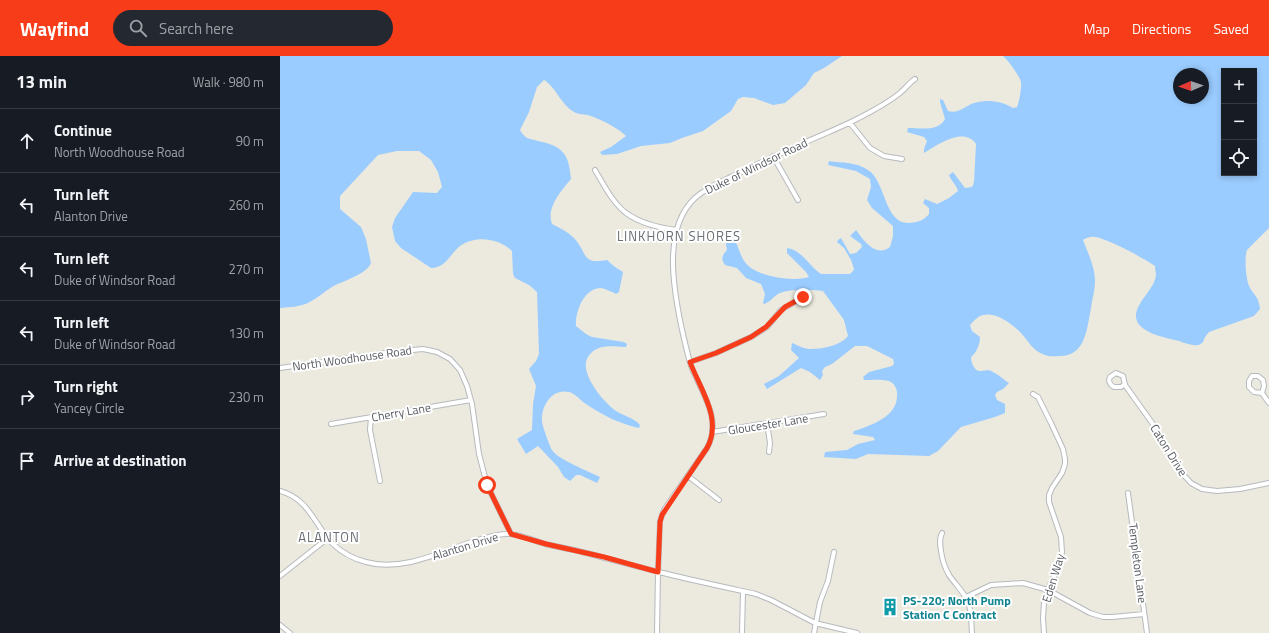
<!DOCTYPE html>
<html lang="en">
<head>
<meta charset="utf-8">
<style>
	body { margin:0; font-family:"Titillium Web",sans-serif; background:#242831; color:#f1f3f6 }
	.controls { position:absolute; right:12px; top:12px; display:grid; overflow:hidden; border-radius:0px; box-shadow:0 2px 6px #0003 }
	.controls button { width:36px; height:36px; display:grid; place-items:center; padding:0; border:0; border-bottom:1px solid #363941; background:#171b24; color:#f1f3f6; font:20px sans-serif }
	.compass { position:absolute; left:893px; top:12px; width:36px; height:36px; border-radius:50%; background:#171b24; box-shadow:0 2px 6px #0003; rotate:268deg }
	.stop { position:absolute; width:12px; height:12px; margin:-9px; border:3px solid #f73c19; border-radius:50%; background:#fff }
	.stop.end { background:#f73c19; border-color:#fff; box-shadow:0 1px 4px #0008 }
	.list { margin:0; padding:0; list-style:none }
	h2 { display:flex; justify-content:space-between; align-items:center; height:52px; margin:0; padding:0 16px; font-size:17px }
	h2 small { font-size:13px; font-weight:400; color:#9ea1a6 }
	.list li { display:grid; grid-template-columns:26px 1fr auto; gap:12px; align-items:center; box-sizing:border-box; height:64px; padding:0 16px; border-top:1px solid #363941 }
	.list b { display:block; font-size:15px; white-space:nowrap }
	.list p { margin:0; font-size:13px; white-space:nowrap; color:#9ea1a6 }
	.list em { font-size:13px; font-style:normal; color:#9ea1a6 }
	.icon { flex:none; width:22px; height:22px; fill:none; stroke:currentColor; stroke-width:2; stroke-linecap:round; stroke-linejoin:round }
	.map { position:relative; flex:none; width:989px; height:577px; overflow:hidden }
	header { display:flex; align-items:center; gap:24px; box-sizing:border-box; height:56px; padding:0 20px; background:#f73c19; color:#fff }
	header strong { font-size:19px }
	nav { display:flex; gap:22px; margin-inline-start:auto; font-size:14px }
	.search { width:280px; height:36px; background:#242831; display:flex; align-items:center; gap:10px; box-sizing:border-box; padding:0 14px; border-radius:22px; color:#9ea1a6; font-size:15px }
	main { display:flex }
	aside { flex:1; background:#171b24 }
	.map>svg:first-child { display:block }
</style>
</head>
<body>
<header>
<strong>Wayfind</strong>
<div class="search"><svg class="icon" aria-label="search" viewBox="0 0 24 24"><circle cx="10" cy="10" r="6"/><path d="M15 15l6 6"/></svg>Search here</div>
<nav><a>Map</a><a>Directions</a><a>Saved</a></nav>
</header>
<main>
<aside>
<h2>13 min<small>Walk · 980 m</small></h2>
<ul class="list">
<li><svg class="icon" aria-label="ahead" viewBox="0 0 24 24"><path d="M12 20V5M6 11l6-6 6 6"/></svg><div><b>Continue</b><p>North Woodhouse Road</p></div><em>90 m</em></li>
<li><svg class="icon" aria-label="left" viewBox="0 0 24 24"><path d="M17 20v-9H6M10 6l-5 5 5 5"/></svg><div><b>Turn left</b><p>Alanton Drive</p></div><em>260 m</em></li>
<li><svg class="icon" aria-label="left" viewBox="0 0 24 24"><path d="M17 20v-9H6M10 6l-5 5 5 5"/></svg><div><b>Turn left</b><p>Duke of Windsor Road</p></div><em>270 m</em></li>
<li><svg class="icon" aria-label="left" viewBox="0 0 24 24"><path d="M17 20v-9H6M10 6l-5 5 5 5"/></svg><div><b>Turn left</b><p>Duke of Windsor Road</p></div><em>130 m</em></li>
<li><svg class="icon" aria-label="right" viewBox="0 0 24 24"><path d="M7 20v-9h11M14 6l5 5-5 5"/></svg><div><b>Turn right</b><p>Yancey Circle</p></div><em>230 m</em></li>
<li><svg class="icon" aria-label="arrive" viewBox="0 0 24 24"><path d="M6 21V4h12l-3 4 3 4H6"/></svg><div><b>Arrive at destination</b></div></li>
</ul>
</aside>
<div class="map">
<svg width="989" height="577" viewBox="0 0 989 577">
	<rect width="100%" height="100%" fill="#eceade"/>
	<path fill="#9bccff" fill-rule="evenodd" d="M0 0H562L544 12 534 17 526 29 505 47 493 49 474 42 463 41 458 43 451 55 423 75 402 82 390 87 361 90 337 98 322 99 320 96 331 91 346 80C338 72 322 64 311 60 306 58 301 59 296 57 281 50 277 32 264 24L257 31 249 56 240 74C246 84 249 82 258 85 283 90 289 98 291 123 281 135 266 152 272 168 280 172 288 176 294 182 308 197 301 209 327 204L335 211 343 216 339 236 336 238C332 236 326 233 321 232 304 232 295 256 296 270L306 278 312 281 344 286 347 288 346 291H344C331 290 316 288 308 301 298 316 324 347 336 355 344 360 354 362 360 369L359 372C340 368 322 359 306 348 301 345 295 337 289 336 271 332 261 351 262 365 262 369 270 391 272 394 277 403 310 416 320 421L317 427 300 419H296L290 425 284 421 278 411 258 390 246 398 237 383 252 374 253 348 256 330 249 313 256 305 259 298 257 236 249 229 235 222 233 218 232 195C219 182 195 179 180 190 170 198 166 212 151 212L121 192 115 185 112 171 115 162 133 136 157 137 162 131 158 116 151 104 139 95H117L98 99 60 140V153L81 171 86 183 91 207C86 219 62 225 52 231 44 236 36 243 28 247 19 251 10 251 0 252Z
		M723 0H989V172L967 194C964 202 966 222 969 230 974 240 979 240 980 253L974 260 929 276 925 281 923 286C922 287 919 289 918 289 912 290 905 287 899 285 887 282 857 277 856 261 855 247 875 233 876 219 876 217 875 213 875 210 863 202 829 183 815 181 811 180 806 182 803 184 808 197 815 211 815 225 815 234 812 244 811 252 807 272 806 300 780 300 775 300 769 301 765 299 753 295 749 286 741 277 734 270 725 263 716 260 703 256 698 260 690 269L692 275 700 281C700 288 697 296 691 301 691 306 694 316 701 315 706 315 708 313 713 316 719 319 724 324 729 327L723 333 717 336 715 339 717 344 725 348V357L715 361 681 371 658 395 649 400 588 398 576 403 544 401 545 396 567 394 578 388 595 384 593 381 573 378 574 375C592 369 619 360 617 337 617 332 614 327 609 325 601 323 591 324 584 324L583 321 589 316 612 310 614 308 613 303 587 290H575L552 308 545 311 542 315 543 319 540 324 530 316 521 312 487 333 484 328 499 320 519 302 511 294 512 287C517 289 524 293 530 293 542 293 560 290 568 280L564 264 543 235C532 234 510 233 500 237 493 240 491 246 484 248L483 247 485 238 481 228 466 222 457 212 445 209C440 202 443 199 447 194L444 177 448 176C458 183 458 197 465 206 475 221 513 226 529 221L526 216 507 197V192C522 194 529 210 541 218H570L573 215 574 213 571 204 564 192 557 186 558 184 561 182 570 198 576 197 582 191 581 188 570 180 576 174C584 185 596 202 610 191L613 180V170L592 152 587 144 591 131 590 123 576 115 548 109 549 105C562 107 577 106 588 114 606 125 604 169 630 167 639 166 644 164 649 158V152L643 147 645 143 657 148 669 142 678 135C676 128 671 125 669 119L673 116 685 132 692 131 694 126 696 88C684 70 657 89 644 97V93L647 85 644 81 627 76 628 72C641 72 658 76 665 63L660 46V43L663 44 668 55C679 58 685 50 694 47 707 43 722 45 733 52L737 51C739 47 742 31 741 26 740 21 728 4 723 0ZM944 15H974V117H944ZM899 18H923V42H899Z"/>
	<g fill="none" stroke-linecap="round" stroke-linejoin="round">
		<g stroke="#b6b9bf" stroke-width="6">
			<path id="minor" d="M570 67 590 92 604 100 622 103
				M493 100 518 144
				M315 114C324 129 332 146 346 157 360 167 380 172 397 174
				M410 306 436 297 471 281 487 271 501 254 523 241
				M0 312 112 296 143 293 157 296 170 303 180 314 187 330 192 348 199 398 207 429 231 478
				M972 320H978L983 324 984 330 982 337 974 336 969 331V325Z
				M845 328 841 331H834C830 329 828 325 830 321L836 317 843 320 845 329 875 371 899 414 911 427 922 433 937 435 960 433 989 427
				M982 337 989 347
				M753 338 758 341 771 367 783 393 785 403V408L782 417 772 432 769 439V446L781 481 782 496 779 509 768 534 764 547 763 562 764 577
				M91 361 90 374 100 425
				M487 367 490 387 489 396
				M51 368 191 344
				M432 376 544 358
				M408 420 439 444
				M0 435C29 443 34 468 52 487 61 496 74 503 86 506 122 516 161 496 194 485 205 482 218 477 230 478 241 479 253 484 265 488 274 490 284 492 294 494 323 501 351 509 379 516 411 524 444 531 476 538L491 544 535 567 577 577
				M848 437 867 577
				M662 477C659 483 660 489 661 495 662 503 665 512 669 519 675 528 684 536 688 546 692 556 691 567 692 577
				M0 520 48 482
				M686 541 711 529 743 527 768 534 810 557 823 561H832L864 558
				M0 569 10 577
				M377 577 378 516 380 465 384 454 427 392C443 363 421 336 411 310 407 296 404 283 401 269 393 230 383 172 415 142 427 131 443 125 457 118 480 107 503 96 526 86 541 79 557 73 573 65 589 57 605 49 620 37 625 33 629 27 635 23
				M462 577 463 535
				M534 577 540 546 548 525 554 496"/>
		</g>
		<use href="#minor" stroke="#fff" stroke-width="4"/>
	</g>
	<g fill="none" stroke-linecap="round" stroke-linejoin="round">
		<path stroke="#f73c19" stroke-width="5" d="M207 429 231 478 266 488 324 501 378 516 380 466 382 459 427 392C443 363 420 333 410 306L436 297 471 281 486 271 505 251 523 241"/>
	</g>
	<defs>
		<g id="building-bare" transform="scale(1.38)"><path d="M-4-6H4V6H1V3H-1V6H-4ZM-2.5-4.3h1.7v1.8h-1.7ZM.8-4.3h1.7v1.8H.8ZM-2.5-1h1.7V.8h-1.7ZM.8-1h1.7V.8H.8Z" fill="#0f9aa8" stroke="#fff" stroke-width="2.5" paint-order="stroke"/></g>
	</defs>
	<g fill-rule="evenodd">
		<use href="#building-bare" x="610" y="551"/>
	</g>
	<g text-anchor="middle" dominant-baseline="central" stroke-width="4" stroke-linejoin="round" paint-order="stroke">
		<g font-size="12" fill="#575b61" stroke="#fff">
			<text transform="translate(476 110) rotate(-26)">Duke of Windsor Road</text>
			<text transform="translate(72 302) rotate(-8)">North Woodhouse Road</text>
			<text transform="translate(121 356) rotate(-10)">Cherry Lane</text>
			<text transform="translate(488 368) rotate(-9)">Gloucester Lane</text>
			<text transform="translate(889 394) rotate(58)">Caton Drive</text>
			<text transform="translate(185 490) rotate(-17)">Alanton Drive</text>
			<text transform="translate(858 507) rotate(83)">Templeton Lane</text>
			<text transform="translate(773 522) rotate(-73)">Eden Way</text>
		</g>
		<g font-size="12" font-weight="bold" fill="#0d838f" stroke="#fff" text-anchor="start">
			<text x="623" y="544">PS-220; North Pump<tspan x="623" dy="14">Station C Contract</tspan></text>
		</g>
		<g font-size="13" letter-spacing="1" fill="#686d73" stroke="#fff">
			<text x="399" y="180">LINKHORN SHORES</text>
			<text x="49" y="481">ALANTON</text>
		</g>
	</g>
</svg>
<div class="controls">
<button>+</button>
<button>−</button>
<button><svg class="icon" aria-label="locate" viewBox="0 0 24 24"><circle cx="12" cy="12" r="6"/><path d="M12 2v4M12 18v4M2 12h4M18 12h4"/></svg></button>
</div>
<svg class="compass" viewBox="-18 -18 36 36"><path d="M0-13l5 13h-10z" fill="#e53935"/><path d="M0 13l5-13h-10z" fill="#9ea1a6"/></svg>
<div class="stop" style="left:207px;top:429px"></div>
<div class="stop end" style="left:523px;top:241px"></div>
</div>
</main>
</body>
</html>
